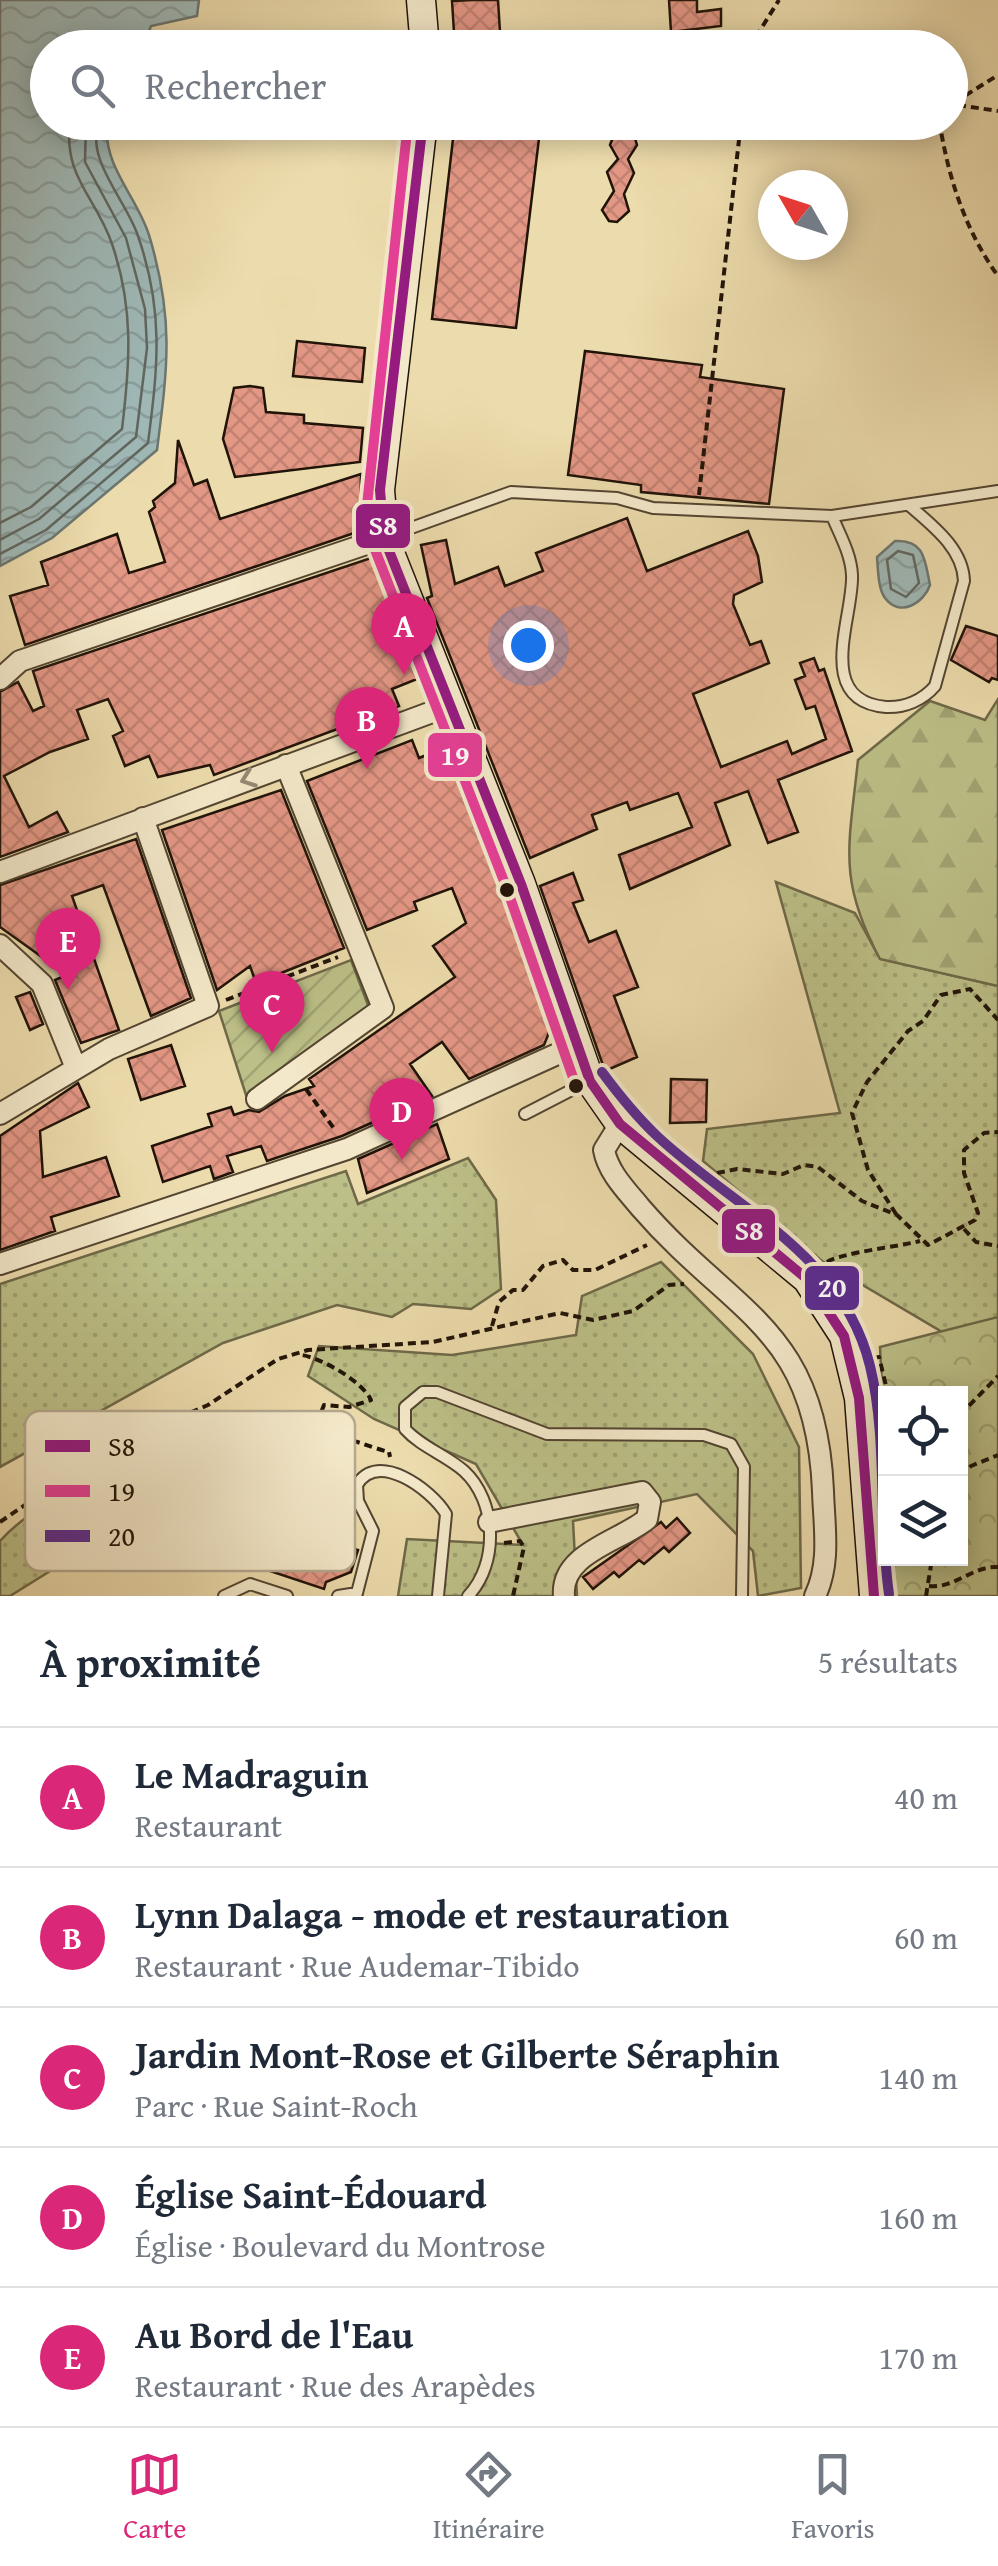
<!DOCTYPE html>
<html lang="fr">
<head>
<meta charset="utf-8">
<style>
	body { margin:0; font-family:"Gentium Book Plus",serif; background:#f6f6f7; color:#1f2937 }
	.controls { position:absolute; right:30px; bottom:30px; display:grid; overflow:hidden; border-radius:0px; box-shadow:0 5px 25px #0003 }
	.controls button { width:90px; height:90px; display:grid; place-items:center; padding:0; border:0; border-bottom:2px solid #e0e1e3; background:#fff; color:#1f2937; font:50px sans-serif }
	.compass { position:absolute; left:758px; top:170px; width:90px; height:90px; border-radius:50%; background:#fff; box-shadow:0 5px 25px #0003; rotate:309deg }
	.you { position:absolute; left:528px; top:645px; width:35px; height:35px; margin:-25px; border:8px solid #fff; border-radius:50%; background:#1a73e8; box-shadow:0 0 0 15px #1a73e833 }
	.badge { display:grid; place-items:center; width:65px; height:65px; border-radius:50%; background:#db2777; color:#fff; font-size:32px; font-weight:700 }
	.pin { position:absolute; translate:-50% -82px; filter:drop-shadow(0 2px 5px #0008) }
	.pin::after { content:''; position:absolute; top:52px; width:35px; height:30px; background:inherit; clip-path:polygon(0 0,100% 0,50% 100%) }
	.list { margin:0; padding:0; list-style:none }
	h2 { display:flex; justify-content:space-between; align-items:center; height:130px; margin:0; padding:0 40px; font-size:42px }
	h2 small { font-size:32px; font-weight:400; color:#747a83 }
	.list li { display:grid; grid-template-columns:65px 1fr auto; gap:30px; align-items:center; box-sizing:border-box; height:140px; padding:0 40px; border-top:2px solid #e0e1e3 }
	.list b { display:block; font-size:38px; white-space:nowrap }
	.list p { margin:0; font-size:32px; white-space:nowrap; color:#747a83 }
	.list em { font-size:32px; font-style:normal; color:#747a83 }
	.icon { flex:none; width:55px; height:55px; fill:none; stroke:currentColor; stroke-width:2; stroke-linecap:round; stroke-linejoin:round }
	.map { position:relative; flex:none; width:998px; height:1596px; overflow:hidden }
	.search { position:absolute; background:#fff; box-shadow:0 5px 25px #0003; left:30px; right:30px; top:30px; height:110px; display:flex; align-items:center; gap:25px; box-sizing:border-box; padding:0 35px; border-radius:55px; color:#747a83; font-size:38px }
	.sheet { height:830px; background:#fff }
	nav { display:flex; justify-content:space-around; align-items:center; box-sizing:border-box; height:140px; border-top:2px solid #e0e1e3; background:#fff; font-size:28px; color:#747a83 }
	nav a { display:grid; justify-items:center; gap:5px }
	nav .on { color:#db2777 }
	.map>svg:first-child { display:block }
</style>
</head>
<body>
<div class="map">
<svg width="998" height="1596" viewBox="0 0 998 1596">
	<defs>
		<pattern id="grass-dots" width="8" height="8" patternUnits="userSpaceOnUse" patternTransform="scale(2.5)"><rect width="8" height="8" fill="#bcbf87"/><path d="M2 2h.1M6 6h.1" fill="none" stroke="#a1a373" stroke-width="1.8" stroke-linecap="round"/></pattern>
		<pattern id="forest-firs" width="22" height="20" patternUnits="userSpaceOnUse" patternTransform="scale(2.5)"><rect width="22" height="20" fill="#bcbf87"/><path d="M5 1l3.5 6h-7zM16 11l3.5 6h-7z" fill="#a1a373"/></pattern>
		<pattern id="park-crowns" width="20" height="18" patternUnits="userSpaceOnUse" patternTransform="scale(2.5)"><rect width="20" height="18" fill="#bcbf87"/><path d="M2 6a3 3 0 1 1 6 0M12 15a3 3 0 1 1 6 0" fill="none" stroke="#a1a373"/></pattern>
		<pattern id="garden-furrows" width="10" height="10" patternUnits="userSpaceOnUse" patternTransform="scale(2.5)"><rect width="10" height="10" fill="#bcbf87"/><path d="M-1 1l2-2M0 10L10 0M9 11l2-2" fill="none" stroke="#a1a373"/></pattern>
		<pattern id="water-waves" width="16" height="10" patternUnits="userSpaceOnUse" patternTransform="scale(2.5)"><rect width="16" height="10" fill="#9fb8b6"/><path d="M0 5q4-4 8 0t8 0" fill="none" stroke="#899d9b"/></pattern>
		<pattern id="building-cross-hatch" width="8" height="8" patternUnits="userSpaceOnUse" patternTransform="scale(2.5)"><rect width="8" height="8" fill="#e39785"/><path d="M0 0l8 8M0 8l8-8" fill="none" stroke="#c28171"/></pattern>
	</defs>
	<rect width="100%" height="100%" fill="#ecdbac"/>
	<filter id="stains"><feTurbulence type="fractalNoise" baseFrequency=".002" numOctaves="4"/><feColorMatrix values="0 0 0 0 .2 0 0 0 0 .09 0 0 0 0 .02 0 0 0 .5 -.17"/></filter>
	<radialGradient id="worn" r=".72"><stop offset=".6" stop-color="#630" stop-opacity="0"/><stop offset="1" stop-color="#630" stop-opacity=".3"/></radialGradient>
	<path fill="url(#grass-dots)" stroke="#6e6948" stroke-width="2.5" d="M776 882 855 913 880 959 998 986V1365L822 1261 703 1161 707 1129 840 1113Z
		M468 1158 496 1200 501 1289 471 1309 413 1304 392 1317 337 1305 223 1343 0 1467V1284L346 1171 358 1204Z
		M661 1262 753 1354 799 1447 801 1588 758 1596 753 1551 697 1494 573 1521 577 1596H398L407 1539 523 1545 476 1464 374 1419 308 1376 319 1346 452 1355 576 1335 582 1296Z
		M200 1444 198 1479 10 1596H0V1541C43 1493 137 1459 200 1444Z"/>
	<path fill="url(#forest-firs)" stroke="#6e6948" stroke-width="2.5" d="M998 699V986L880 959C837 879 849 846 858 760L930 701 985 720Z"/>
	<path fill="url(#park-crowns)" stroke="#6e6948" stroke-width="2.5" d="M998 1317V1596H895L892 1559H960V1394H886L885 1445 880 1347Z"/>
	<path fill="url(#garden-furrows)" stroke="#6e6948" stroke-width="2.5" d="M351 960 371 1013 246 1095 219 1011Z"/>
	<path fill="url(#water-waves)" stroke="#6c7670" stroke-width="2.5" d="M0 0H199L197 16 151 26 143 47 48 48V122L147 123 141 129H107C105 168 137 197 149 235 174 318 168 365 157 450L52 538 0 566Z
		M895 541C925 539 925 561 930 585 924 603 900 618 885 598 878 589 878 569 877 557Z"/>
	<g fill="none" stroke-linecap="round" stroke-linejoin="round">
		<path stroke="#60665f" stroke-width="2.5" d="M0 523 31 507 122 429C130 363 134 308 112 244 96 197 63 177 70 122
			M0 540 39 519 136 437 147 348 145 309 126 238 85 162 86 122
			M898 551 913 555 919 583 906 597 891 589 887 560Z
			M0 554 46 530 148 443C158 366 164 311 138 236 127 201 83 157 100 122"/>
	</g>
	<path fill="url(#building-cross-hatch)" stroke="#201308" stroke-width="2.5" d="M473 0H498L501 48H455L452 1Z
		M669 0H697V12L721 9V26L671 32Z
		M455 122H541L516 328 432 319Z
		M619 122H630L637 145 628 159 634 173 624 194 629 211 617 222 609 221 602 210 614 191 607 172 618 159 610 145Z
		M297 341 365 348 362 382 293 376Z
		M585 351 702 365 700 377 784 389 769 504 641 492V485L568 475Z
		M250 386 263 388 266 412 304 415V423L363 428 360 462 235 477 223 439 234 388Z
		M178 440 194 485 207 480 220 519 361 474 360 531 25 645 10 596 48 585 41 562 117 534 129 573 165 562 149 512 155 507 153 501 175 483Z
		M627 518 647 571 748 531 758 556 762 582 734 595 733 604 750 645 761 641 769 663 693 694 721 767 787 741 792 754 826 739 815 706 806 709 795 680 805 676 800 663 814 658 819 671 824 669 852 751 778 780 798 832 768 843 748 791 715 803 730 845 630 889 619 855 692 827 678 793 630 810 627 802 592 815 597 829 530 858 427 598 432 596 421 545 446 540 455 584 498 567 505 586 543 571 536 553Z
		M371 558 417 679 392 689 399 706 214 775 210 765 158 777 149 756 125 766 113 736 123 731 108 699 77 710 88 739 50 752 4 776 29 827 57 812 68 832 0 857V692L18 682 33 711 44 706 33 671Z
		M966 626 998 636V680L992 678 989 682 951 660Z
		M412 740 419 758 444 748 552 1025 544 1045 469 1079 442 1042 410 1064 432 1096 342 1136 267 1161 261 1146 227 1156 233 1172 214 1179 210 1166 163 1182 152 1146 212 1126 208 1114 231 1107 234 1115 249 1110 259 1112 285 1096 314 1086 309 1079 455 977 433 946 466 923 452 888 414 902 417 910 367 930 307 781Z
		M281 790 344 948 256 983 250 966 217 990 162 830Z
		M136 839 191 998 151 1016 103 885 72 896 119 1030 81 1043 55 980 67 975 0 927V885Z
		M573 873 583 900 573 903 589 942 616 931 638 987 614 996 637 1057 605 1071 540 886Z
		M30 992 43 1024 30 1030 16 997Z
		M171 1045 185 1086 141 1100 128 1059Z
		M671 1079 707 1080 706 1122 670 1123Z
		M78 1083 89 1107 40 1131 43 1177 106 1157 119 1196 51 1217 55 1231 0 1250V1136Z
		M437 1124 449 1159 367 1193 358 1159Z
		M677 1518 690 1533 669 1552 664 1547 644 1564 639 1560 619 1577 614 1572 593 1589 583 1577 661 1522 666 1528Z
		M276 1523 358 1550 351 1572 326 1582 324 1589 249 1564 252 1552Z"/>
	<g fill="none" stroke-linecap="round" stroke-linejoin="round">
		<g stroke="#534531" stroke-width="14">
			<path id="lane" d="M832 516C840 535 851 554 852 575 854 616 813 701 886 707 905 708 923 700 935 686L964 581C963 549 933 526 911 507
				M386 537 511 492 617 498 653 508 832 516 998 491
				M525 1114 589 1081
				M224 1596 250 1584 287 1596
				M338 1596 357 1593 373 1531 358 1501 357 1485C377 1450 431 1489 446 1514L438 1596
				M468 1596C499 1564 497 1501 464 1471 446 1455 421 1447 405 1429V1407L423 1392H437L547 1434 704 1435 731 1444 744 1467 742 1596"/>
		</g>
		<g stroke="#534531" stroke-width="24">
			<path id="street" d="M0 679 20 661 384 538
				M0 872 451 705
				M0 945 42 984 76 1068
				M257 1099 383 1008 286 765
				M0 1114 109 1049 208 1006 143 818
				M620 1124 604 1150C608 1172 626 1190 640 1207 733 1315 816 1326 823 1491 824 1526 831 1563 815 1596
				M0 1264 347 1149 575 1046
				M489 1522 642 1492 650 1502 647 1519C621 1541 560 1553 564 1596"/>
		</g>
		<g stroke="#201308" stroke-width="31">
			<path id="secondary" d="M421 0 425 48
				M423 122 380 490 384 538 521 884 590 1081 620 1124 807 1279 844 1336 859 1398 874 1596"/>
		</g>
		<path stroke="#201308" stroke-width="4" stroke-dasharray="8 5" stroke-linecap="butt" d="M749 48 779 0
			M958 105 998 111
			M950 116 963 97 998 75
			M946 122 941 131C950 183 967 233 998 276
			M699 495 741 122
			M226 1000 338 957
			M306 1089 335 1130
			M717 1173 737 1169 783 1174 804 1165 818 1167 862 1201 897 1215 928 1245 975 1220 978 1213 964 1173V1150L984 1133 998 1132
			M896 1214 868 1170 852 1113 867 1082 908 1031 923 1021 941 995 970 989 998 1020
			M964 1229 976 1242 998 1246
			M827 1262C840 1253 902 1246 920 1241
			M492 1326 499 1302 513 1290H523L543 1266 563 1260 573 1270H595L647 1245
			M873 1358 879 1357 888 1394
			M960 1415 998 1376
			M290 1449C302 1448 307 1439 319 1437 341 1433 368 1447 389 1452L390 1457
			M960 1476 971 1466 998 1455
			M218 1503C244 1469 281 1471 300 1426L318 1420 324 1405 349 1407 371 1400C362 1381 323 1359 302 1355
			M0 1522 53 1486 136 1447 168 1422 208 1405 278 1359 308 1350 433 1342 560 1313 593 1320 633 1311 669 1285 684 1284
			M504 1543 520 1541 524 1547 513 1596
			M929 1586C954 1589 972 1566 998 1567
			M926 1596 932 1559"/>
		<use href="#lane" stroke="#f3e8c9" stroke-width="10"/>
		<use href="#street" stroke="#f3e8c9" stroke-width="20"/>
		<use href="#secondary" stroke="#f3e8c9" stroke-width="28"/>
		<g stroke="#f3e8c9" stroke-width="18">
			<path id="bus-1" d="M423 122 380 490 384 538 521 884 590 1081 620 1124 807 1279 844 1336 859 1398 874 1596"/>
		</g>
		<g stroke="#f3e8c9" stroke-width="18">
			<path id="bus-2" d="M408 122 365 524 507 889 576 1086"/>
		</g>
		<g stroke="#f3e8c9" stroke-width="18">
			<path id="bus-3" d="M602 1072C619 1095 636 1116 657 1136 734 1208 843 1254 870 1366 888 1440 878 1518 889 1594"/>
		</g>
		<use href="#bus-1" stroke="#951b81" stroke-width="10"/>
		<use href="#bus-2" stroke="#e53f97" stroke-width="10"/>
		<use href="#bus-3" stroke="#5b2c91" stroke-width="10"/>
	</g>
	<defs><path id="oneway-chevron" d="M-2-3.5L2.5 0L-2 3.5" fill="none" stroke-width="1.6" stroke-linecap="round" stroke-linejoin="round" transform="scale(2.5)"/></defs>
	<use stroke="#948872" href="#oneway-chevron" transform="translate(248 779) rotate(160)"/>
	<g fill="#201308" stroke="#f3e8c9" stroke-width="4">
		<circle cx="507" cy="890" r="9"/>
		<circle cx="576" cy="1086" r="9"/>
	</g>
	<rect x="25" y="1411" width="330" height="160" rx="15" fill="#f3e8c9" stroke="#b4a88f" stroke-width="2.5"/>
	<rect x="45" y="1440" width="45" height="12" fill="#951b81"/>
	<rect x="45" y="1485" width="45" height="12" fill="#e53f97"/>
	<rect x="45" y="1530" width="45" height="12" fill="#5b2c91"/>
	<g font-size="28" fill="#201308">
		<text x="108" y="1456">S8</text>
		<text x="108" y="1501">19</text>
		<text x="108" y="1546">20</text>
	</g>
	<g stroke="#f3e8c9" stroke-width="4">
		<rect x="354" y="502" width="58" height="48" rx="10" fill="#951b81"/>
		<rect x="426" y="731" width="58" height="48" rx="10" fill="#e53f97"/>
		<rect x="720" y="1207" width="57" height="48" rx="10" fill="#951b81"/>
		<rect x="803" y="1264" width="58" height="48" rx="10" fill="#5b2c91"/>
	</g>
	<g font-size="28" text-anchor="middle" font-weight="bold" fill="#fff">
		<text x="383" y="535">S8</text>
		<text x="455" y="765">19</text>
		<text x="749" y="1240">S8</text>
		<text x="832" y="1297">20</text>
	</g>
	<rect width="100%" height="100%" filter="url(#stains)"/>
	<rect width="100%" height="100%" fill="url(#worn)"/>
</svg>
<div class="controls">
<button><svg class="icon" aria-label="locate" viewBox="0 0 24 24"><circle cx="12" cy="12" r="6"/><path d="M12 2v4M12 18v4M2 12h4M18 12h4"/></svg></button>
<button><svg class="icon" aria-label="layers" viewBox="0 0 24 24"><path d="M12 4l9 5-9 5-9-5zM3 14l9 5 9-5"/></svg></button>
</div>
<svg class="compass" viewBox="-18 -18 36 36"><path d="M0-13l5 13h-10z" fill="#e53935"/><path d="M0 13l5-13h-10z" fill="#747a83"/></svg>
<div class="you"></div>
<div class="pin badge" style="left:404px;top:675px">A</div>
<div class="pin badge" style="left:367px;top:769px">B</div>
<div class="pin badge" style="left:272px;top:1053px">C</div>
<div class="pin badge" style="left:402px;top:1160px">D</div>
<div class="pin badge" style="left:68px;top:990px">E</div>
<div class="search"><svg class="icon" aria-label="search" viewBox="0 0 24 24"><circle cx="10" cy="10" r="6"/><path d="M15 15l6 6"/></svg>Rechercher</div>
</div>
<section class="sheet">
<h2>À proximité<small>5 résultats</small></h2>
<ul class="list">
<li><span class="badge">A</span><div><b>Le Madraguin</b><p>Restaurant</p></div><em>40 m</em></li>
<li><span class="badge">B</span><div><b>Lynn Dalaga - mode et restauration</b><p>Restaurant · Rue Audemar-Tibido</p></div><em>60 m</em></li>
<li><span class="badge">C</span><div><b>Jardin Mont-Rose et Gilberte Séraphin</b><p>Parc · Rue Saint-Roch</p></div><em>140 m</em></li>
<li><span class="badge">D</span><div><b>Église Saint-Édouard</b><p>Église · Boulevard du Montrose</p></div><em>160 m</em></li>
<li><span class="badge">E</span><div><b>Au Bord de l'Eau</b><p>Restaurant · Rue des Arapèdes</p></div><em>170 m</em></li>
</ul>
</section>
<nav>
<a class="on"><svg class="icon" aria-label="map" viewBox="0 0 24 24"><path d="M3 6l6-2 6 2 6-2v14l-6 2-6-2-6 2zM9 4v14M15 6v14"/></svg>Carte</a>
<a><svg class="icon" aria-label="directions" viewBox="0 0 24 24"><path d="M12 3l9 9-9 9-9-9zM9 14v-3h6M13 9l2 2-2 2"/></svg>Itinéraire</a>
<a><svg class="icon" aria-label="saved" viewBox="0 0 24 24"><path d="M7 4h10v16l-5-4-5 4z"/></svg>Favoris</a>
</nav>
</body>
</html>
